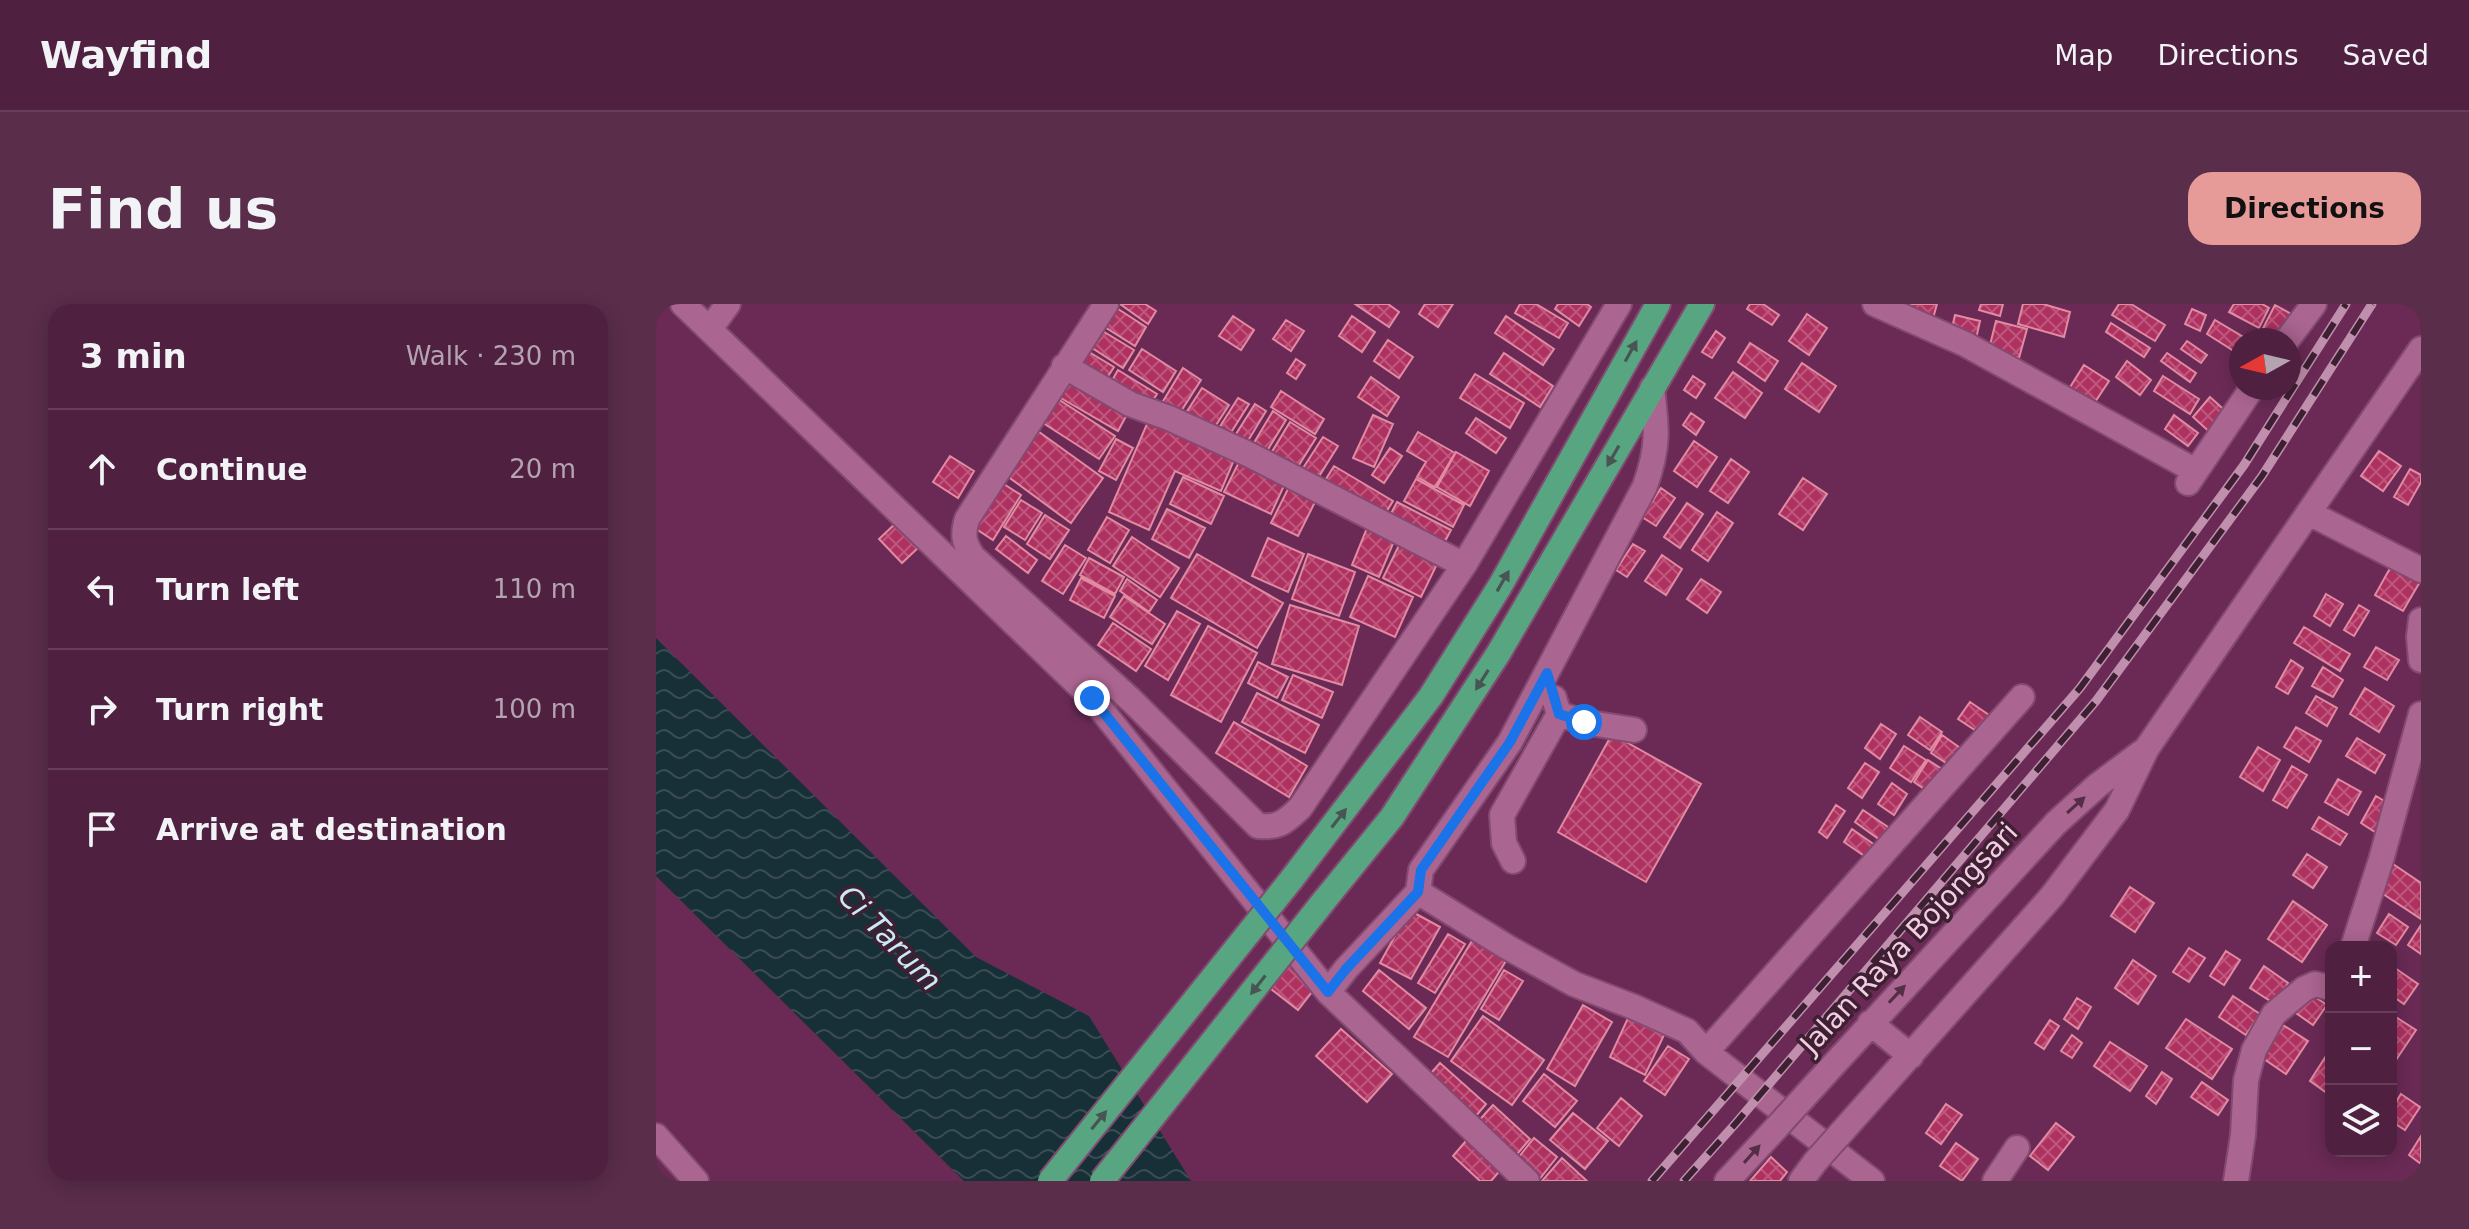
<!DOCTYPE html>
<html lang="en">
<head>
<meta charset="utf-8">
<style>
	body { margin:0; font-family:"DejaVu Sans",sans-serif; background:#5a2d4b; color:#f1f3f6 }
	.controls { position:absolute; right:24px; bottom:24px; display:grid; overflow:hidden; border-radius:16px; box-shadow:0 4px 20px #0003 }
	.controls button { width:72px; height:72px; display:grid; place-items:center; padding:0; border:0; border-bottom:2px solid #673e59; background:#502040; color:#f1f3f6; font:40px sans-serif }
	.compass { position:absolute; left:1573px; top:24px; width:72px; height:72px; border-radius:50%; background:#502040; box-shadow:0 4px 20px #0003; rotate:262deg }
	.stop { position:absolute; width:24px; height:24px; margin:-18px; border:6px solid #1a73e8; border-radius:50%; background:#fff }
	.stop.end { background:#1a73e8; border-color:#fff; box-shadow:0 2px 8px #0008 }
	.list { margin:0; padding:0; list-style:none }
	h2 { display:flex; justify-content:space-between; align-items:center; height:104px; margin:0; padding:0 32px; font-size:34px }
	h2 small { font-size:26px; font-weight:400; color:#b4a3b1 }
	.list li { display:grid; grid-template-columns:52px 1fr auto; gap:24px; align-items:center; box-sizing:border-box; height:120px; padding:0 32px; border-top:2px solid #673e59 }
	.list b { display:block; font-size:30px; white-space:nowrap }
	.list em { font-size:26px; font-style:normal; color:#b4a3b1 }
	.icon { flex:none; width:44px; height:44px; fill:none; stroke:currentColor; stroke-width:2; stroke-linecap:round; stroke-linejoin:round }
	.map { position:relative; flex:none; width:1765px; height:877px; overflow:hidden; border-radius:24px }
	header { display:flex; align-items:center; gap:48px; box-sizing:border-box; height:112px; padding:0 40px; background:#502040; border-bottom:2px solid #673e59 }
	header strong { font-size:38px }
	nav { display:flex; gap:44px; margin-inline-start:auto; font-size:28px }
	.intro { display:flex; align-items:center; justify-content:space-between; box-sizing:border-box; height:192px; padding:0 48px }
	h1 { margin:0; font-size:56px }
	.button { padding:20px 36px; border-radius:24px; background:#e69b98; color:#111; font-size:28px; font-weight:700 }
	main { display:flex; gap:48px; padding:0 48px }
	aside { flex:1; background:#502040; border-radius:24px; box-shadow:0 4px 20px #0003 }
	.map>svg:first-child { display:block }
</style>
</head>
<body>
<header>
<strong>Wayfind</strong>
<nav><a>Map</a><a>Directions</a><a>Saved</a></nav>
</header>
<div class="intro"><h1>Find us</h1><a class="button">Directions</a></div>
<main>
<aside>
<h2>3 min<small>Walk · 230 m</small></h2>
<ul class="list">
<li><svg class="icon" aria-label="ahead" viewBox="0 0 24 24"><path d="M12 20V5M6 11l6-6 6 6"/></svg><div><b>Continue</b></div><em>20 m</em></li>
<li><svg class="icon" aria-label="left" viewBox="0 0 24 24"><path d="M17 20v-9H6M10 6l-5 5 5 5"/></svg><div><b>Turn left</b></div><em>110 m</em></li>
<li><svg class="icon" aria-label="right" viewBox="0 0 24 24"><path d="M7 20v-9h11M14 6l5 5-5 5"/></svg><div><b>Turn right</b></div><em>100 m</em></li>
<li><svg class="icon" aria-label="arrive" viewBox="0 0 24 24"><path d="M6 21V4h12l-3 4 3 4H6"/></svg><div><b>Arrive at destination</b></div></li>
</ul>
</aside>
<div class="map">
<svg width="1765" height="877" viewBox="0 0 1765 877">
	<defs>
		<pattern id="water-waves" width="16" height="10" patternUnits="userSpaceOnUse" patternTransform="scale(2)"><rect width="16" height="10" fill="#172f37"/><path d="M0 5q4-4 8 0t8 0" fill="none" stroke="#394c54"/></pattern>
		<pattern id="building-cross-hatch" width="8" height="8" patternUnits="userSpaceOnUse" patternTransform="scale(2)"><rect width="8" height="8" fill="#af3160"/><path d="M0 0l8 8M0 8l8-8" fill="none" stroke="#be577e"/></pattern>
	</defs>
	<rect width="100%" height="100%" fill="#6a2a55"/>
	<path fill="url(#water-waves)" d="M0 334 320 653 433 712 535 877H308L0 572Z"/>
	<path fill="url(#building-cross-hatch)" stroke="#e08ba2" stroke-width="2" d="M464 0H489L500 7 492 20Z
		M699 0H732L743 8 733 23Z
		M769 0H797L782 23 763 10Z
		M864 0H880L912 19 903 34 859 9Z
		M902 0H931L935 3 923 22 899 5Z
		M1094 0H1107L1123 11 1116 21 1091 5Z
		M1249 0H1281L1276 18 1247 10Z
		M1325 0H1347L1344 12 1323 6Z
		M1367 0H1387L1414 8 1408 33 1362 20Z
		M1463 0H1475L1509 21 1499 37 1456 11Z
		M1578 0H1606L1613 4 1603 24 1573 8Z
		M1619 1 1637 11 1624 36H1601Z
		M459 3 490 23 479 42 447 22Z
		M1536 5 1550 11 1544 27 1529 20Z
		M1151 10 1171 24 1153 51 1133 37Z
		M1299 11 1324 17 1320 35 1295 28Z
		M577 12 598 26 585 46 563 32Z
		M696 12 719 28 706 48 683 32Z
		M850 12 898 45 887 61 839 29Z
		M630 16 648 27 635 47 617 35Z
		M1559 16 1589 34 1585 36V41L1581 49 1551 30Z
		M1340 17 1371 25 1363 54 1333 45Z
		M1455 19 1494 44 1488 53 1450 28Z
		M440 23 478 46 467 64 430 40Z
		M1060 27 1069 34 1056 54 1046 48Z
		M732 36 757 53 743 74 718 57Z
		M1531 37 1551 51 1545 59 1525 45Z
		M1094 39 1122 57 1109 77 1082 58Z
		M428 45 458 63 447 80 418 62Z
		M486 45 520 67 507 88 473 66Z
		M848 49 897 82 884 103 834 70Z
		M1511 49 1540 69 1534 78 1505 57Z
		M640 55 649 61 640 75 631 69Z
		M1471 57 1495 76 1484 91 1460 73Z
		M1146 59 1180 82 1163 108 1129 85Z
		M1428 61 1453 77 1435 104 1411 88Z
		M527 64 545 76 520 115 503 104Z
		M462 66 501 90 492 104 454 80Z
		M1077 68 1106 89 1089 114 1059 94Z
		M819 70 868 99 854 124 804 94Z
		M415 72 474 105 462 127 403 93Z
		M1037 72 1049 80 1040 94 1028 86Z
		M1507 72 1543 95 1534 110 1498 87Z
		M715 73 743 93 731 112 702 93Z
		M546 84 573 101 555 129 528 112Z
		M625 87 668 115 659 130 615 103Z
		M1554 93 1574 111 1557 131 1537 113Z
		M582 94 593 100 569 138 558 132Z
		M402 95 459 132 443 155 387 119Z
		M599 100 610 107 587 145 575 138Z
		M617 107 630 116 606 155 593 147Z
		M1035 109 1048 118 1040 131 1027 121Z
		M717 111 737 120 718 163 697 154Z
		M1518 111 1542 129 1532 142 1509 125Z
		M494 113 580 151 565 187 519 167 493 226 453 208Z
		M820 114 850 134 840 149 810 129Z
		M634 118 660 134 636 172 611 156Z
		M379 125 447 174 415 219 347 169Z
		M762 128 799 149 779 183 761 173 770 158 751 147Z
		M667 133 682 142 657 182 642 172Z
		M460 135 477 144 460 176 443 167Z
		M1038 137 1061 153 1041 183 1018 167Z
		M734 144 746 152 728 179 716 171Z
		M1723 147 1745 162 1727 187 1705 172Z
		M800 148 833 167 814 202 781 183Z
		M294 152 318 167 302 194 277 178Z
		M585 154 631 175 615 210 568 188Z
		M1075 155 1093 168 1072 199 1054 187Z
		M678 162 737 197 724 218 665 183Z
		M1754 165 1765 171V178L1752 201 1738 193Z
		M527 173 568 192 555 220 514 200Z
		M1147 174 1171 190 1147 226 1123 210Z
		M340 175 365 191 337 236 311 219Z
		M760 175 808 201 797 223 748 197Z
		M635 179 662 192 642 232 615 219Z
		M1005 184 1019 194 1000 222 986 213Z
		M365 196 386 209 369 236 348 223Z
		M741 198 795 226 784 247 730 219Z
		M1031 199 1047 210 1024 244 1008 233Z
		M511 205 549 224 533 254 496 235Z
		M1061 208 1077 219 1052 257 1036 246Z
		M389 211 413 226 394 255 371 240Z
		M451 213 473 226 454 259 432 246Z
		M241 218 264 242 246 259 223 235Z
		M713 219 741 230 723 273 696 261Z
		M350 232 381 256 372 269 340 245Z
		M476 233 523 264 504 293 457 262Z
		M612 234 648 250 632 288 596 272Z
		M746 235 784 254 765 293 727 274Z
		M977 240 989 247 971 273 960 266Z
		M409 241 430 254 407 290 386 277Z
		M541 250 627 299 601 344 515 294Z
		M652 250 699 268 683 312 636 295Z
		M1006 251 1026 265 1010 291 989 277Z
		M433 254 468 273 459 290 424 271Z
		M1737 259 1765 276 1747 307 1719 291Z
		M712 272 757 293 739 333 694 313Z
		M425 274 459 292 448 314 414 296Z
		M471 275 501 296 493 308 464 287Z
		M1045 275 1065 288 1051 309 1031 295Z
		M1670 290 1687 300 1674 322 1658 312Z
		M468 292 509 320 496 340 454 313Z
		M634 301 703 322 686 381 616 360Z
		M1703 301 1713 307 1698 332 1688 326Z
		M521 307 544 320 512 376 489 362Z
		M457 319 495 345 480 367 442 341Z
		M552 322 601 349 565 418 515 391Z
		M1648 323 1694 350 1684 367 1638 339Z
		M1720 343 1743 356 1731 376 1708 363Z
		M1635 356 1647 364 1632 390 1620 383Z
		M602 358 632 373 621 394 592 379Z
		M1667 363 1687 376 1677 393 1656 382Z
		M637 371 677 388 666 414 626 396Z
		M1709 384 1738 402 1723 428 1694 410Z
		M601 389 663 421 649 449 586 418Z
		M1660 392 1681 404 1671 422 1650 409Z
		M1314 398 1336 413 1325 430 1302 415Z
		M1264 413 1286 428 1274 446 1252 431Z
		M578 418 651 462 633 493 560 449Z
		M1225 420 1240 430 1224 455 1209 444Z
		M1640 423 1665 437 1653 458 1628 443Z
		M956 430 1045 480 990 578 902 528Z
		M1286 431 1307 446 1296 463 1275 449Z
		M1701 434 1729 451 1719 469 1690 452Z
		M1248 442 1270 456 1255 478 1234 464Z
		M1602 443 1624 456 1607 487 1584 473Z
		M1272 456 1289 467 1274 489 1258 478Z
		M1209 459 1223 468 1206 494 1192 484Z
		M1636 462 1651 471 1631 504 1617 496Z
		M1682 475 1705 488 1692 511 1669 498Z
		M1236 479 1251 490 1238 511 1222 500Z
		M1720 492 1735 501 1719 528 1705 519Z
		M1180 501 1189 507 1171 534 1163 528Z
		M1207 506 1232 523 1224 536 1199 518Z
		M1663 513 1691 530 1684 541 1656 525Z
		M1196 525 1223 544 1214 556 1188 538Z
		M1651 550 1671 563 1657 584 1637 571Z
		M1737 560 1765 579V615L1721 586Z
		M1474 583 1498 599 1479 628 1455 612Z
		M1637 597 1671 621 1646 658 1612 635Z
		M753 606 784 623 755 675 724 659Z
		M1733 610 1752 623 1740 641 1721 629Z
		M1765 621V650L1752 641Z
		M792 630 809 640 779 689 762 679Z
		M817 635 851 655 792 753 758 733Z
		M1533 644 1549 654 1533 678 1517 668Z
		M1570 647 1584 656 1568 681 1554 672Z
		M1477 656 1500 672 1482 700 1459 684Z
		M635 658 663 679 642 706 615 685Z
		M1608 662 1632 679 1619 700 1594 684Z
		M1736 662 1762 680 1748 700 1735 691Z
		M723 666 770 704 753 725 707 687Z
		M848 666 867 677 843 716 825 705Z
		M1650 687 1671 701 1657 721 1637 707Z
		M1577 692 1604 710 1590 731 1563 713Z
		M1421 694 1435 703 1422 725 1408 715Z
		M927 701 956 718 919 782 891 765Z
		M1735 710 1760 726 1740 756 1735 753Z
		M827 712 888 756 856 801 795 757Z
		M972 714 1008 731 989 771 954 753Z
		M1530 715 1576 745 1556 775 1510 744Z
		M1394 716 1403 722 1388 745 1379 739Z
		M1627 721 1652 737 1630 770 1605 753Z
		M685 725 736 770 711 798 660 752Z
		M1416 731 1426 739 1416 754 1405 747Z
		M1454 738 1491 762 1474 787 1438 762Z
		M1012 742 1033 755 1009 791 988 777Z
		M1672 749 1675 751V792L1654 777Z
		M784 759 830 800 814 819 768 777Z
		M1506 768 1516 775 1500 800 1490 792Z
		M888 770 921 797 899 823 867 797Z
		M1546 778 1572 796 1562 811 1535 793Z
		M1745 790 1764 803 1749 826 1735 817V806Z
		M965 794 986 812 963 842 941 824Z
		M1290 800 1306 811 1285 840 1270 829Z
		M837 801 874 835 855 857 818 822Z
		M917 809 952 837 929 865 894 836Z
		M1400 819 1418 833 1392 866 1374 852Z
		M815 831 848 862 835 877H824L797 852Z
		M1765 832V860L1753 851Z
		M878 834 901 853 882 877 858 859Z
		M1300 839 1322 855 1306 877 1284 862Z
		M1115 853 1131 868 1124 877H1094Z
		M906 854 931 877H886Z"/>
	<g fill="none" stroke-linecap="round" stroke-linejoin="round">
		<g stroke="#824a70" stroke-width="28">
			<path id="minor" d="M27 0 436 394 672 688 871 877
				M450 0 311 215C306 231 308 239 317 253L475 396 602 522C623 524 629 518 644 504L808 261 963 0
				M1219 0 1309 40 1538 166
				M54 25 72 0
				M1631 36 1658 0
				M408 62 474 100 513 114 590 149 808 261
				M996 84C1001 126 1003 142 989 182L854 438 765 566 762 588 851 643 918 680 978 703 1031 727 1050 748 1216 877
				M1532 179 1596 84
				M1653 209 1765 266
				M1765 316 1763 333 1765 356
				M898 394 903 410 928 418 978 426
				M857 557 848 539 846 511 903 410
				M1697 643 1725 556 1765 410
				M672 688 690 665 762 588
				M1214 719 1255 752
				M1050 748 1366 393
				M1170 769 1400 519 1442 481 1486 448
				M1209 802 1396 592 1461 506 1491 444 1765 45
				M0 832 40 877
				M1071 877 1121 823
				M1145 877 1159 858
				M1339 877 1361 844
				M1580 877 1587 831 1590 776 1598 746 1618 710 1648 685 1659 680 1675 684"/>
		</g>
		<g stroke="#824a70" stroke-width="28">
			<path id="highway" d="M635 576 775 392 844 282 1002 0
				M667 598 736 513 842 350 1046 0"/>
		</g>
		<use href="#minor" stroke="#ab6591" stroke-width="24"/>
		<use href="#highway" stroke="#57a581" stroke-width="24"/>
		<g stroke="#bf8fad" stroke-width="9">
			<path id="rail" d="M996 877 1424 384 1588 161 1690 0
				M1028 877 1080 819 1440 397 1606 172 1716 0"/>
		</g>
		<use href="#rail" stroke="#3e2033" stroke-width="6" stroke-dasharray="18" stroke-linecap="butt"/>
		<g stroke="#824a70" stroke-width="28" stroke-linecap="butt">
			<path id="minor-bridge" d="M1121 823 1170 769
				M1159 858 1209 802"/>
		</g>
		<g stroke="#824a70" stroke-width="28" stroke-linecap="butt">
			<path id="highway-bridge" d="M394 877 635 576
				M446 877 667 598"/>
		</g>
		<use href="#minor-bridge" stroke="#ab6591" stroke-width="24"/>
		<use href="#highway-bridge" stroke="#57a581" stroke-width="24"/>
	</g>
	<defs><path id="oneway-solid" d="M-6-.8H1V-3.2L6.5 0L1 3.2V.8H-6Z" transform="scale(2)"/></defs>
	<g fill="#485552">
		<use href="#oneway-solid" transform="translate(975 47) rotate(-61)"/>
		<use href="#oneway-solid" transform="translate(957 152) rotate(120)"/>
		<use href="#oneway-solid" transform="translate(847 277) rotate(-60)"/>
		<use href="#oneway-solid" transform="translate(826 376) rotate(122)"/>
		<use href="#oneway-solid" transform="translate(683 514) rotate(-52)"/>
		<use href="#oneway-solid" transform="translate(602 681) rotate(128)"/>
		<use href="#oneway-solid" transform="translate(443 816) rotate(-51)"/>
	</g>
	<g fill="#542e46">
		<use href="#oneway-solid" transform="translate(1420 501) rotate(-42)"/>
		<use href="#oneway-solid" transform="translate(1241 690) rotate(-47)"/>
		<use href="#oneway-solid" transform="translate(1096 850) rotate(-48)"/>
	</g>
	<g fill="none" stroke-linecap="round" stroke-linejoin="round">
		<path stroke="#1a73e8" stroke-width="10" d="M436 394 672 688 690 665 762 588 765 566 854 438 891 369 903 410 928 418"/>
	</g>
	<g text-anchor="middle" dominant-baseline="central" stroke-width="7" stroke-linejoin="round" paint-order="stroke">
		<g font-size="28" fill="#f4cde4" stroke="#3e2033">
			<text transform="translate(1253 634) rotate(-47)">Jalan Raya Bojongsari</text>
		</g>
		<g font-size="30" font-style="italic" fill="#c8e9f6" stroke="#3e2033">
			<text transform="translate(234 634) rotate(46)">Ci Tarum</text>
		</g>
	</g>
</svg>
<div class="controls">
<button>+</button>
<button>−</button>
<button><svg class="icon" aria-label="layers" viewBox="0 0 24 24"><path d="M12 4l9 5-9 5-9-5zM3 14l9 5 9-5"/></svg></button>
</div>
<svg class="compass" viewBox="-18 -18 36 36"><path d="M0-13l5 13h-10z" fill="#e53935"/><path d="M0 13l5-13h-10z" fill="#b4a3b1"/></svg>
<div class="stop" style="left:928px;top:418px"></div>
<div class="stop end" style="left:436px;top:394px"></div>
</div>
</main>
</body>
</html>
